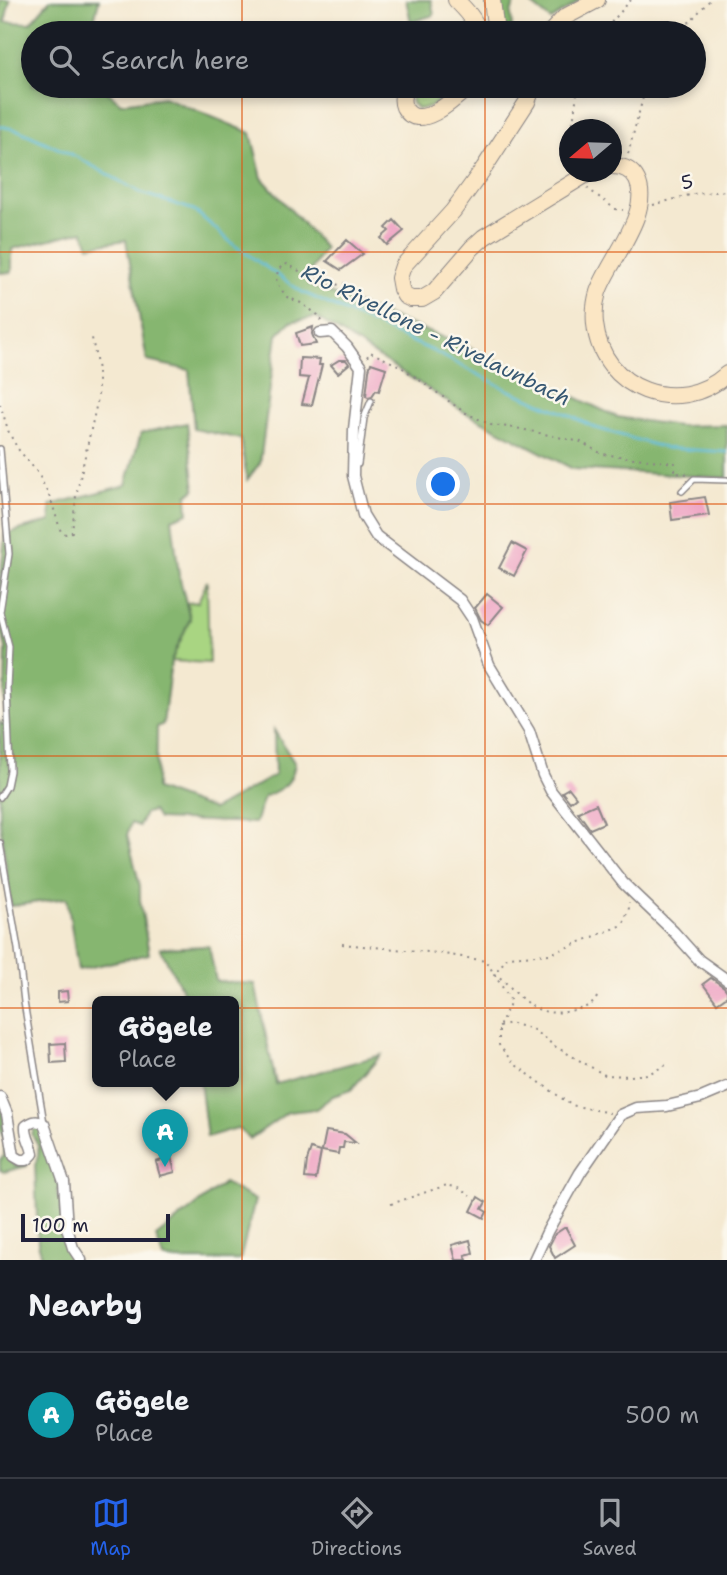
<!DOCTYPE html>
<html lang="en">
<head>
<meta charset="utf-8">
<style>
	body { margin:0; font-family:"Shantell Sans",sans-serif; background:#242831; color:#f1f3f6 }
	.compass { position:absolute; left:559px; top:119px; width:63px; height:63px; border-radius:50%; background:#171b24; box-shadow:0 4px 10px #0003; rotate:251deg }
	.scale { position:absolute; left:21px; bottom:18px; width:149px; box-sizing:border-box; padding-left:7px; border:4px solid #22223b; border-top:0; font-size:19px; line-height:24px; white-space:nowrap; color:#22223b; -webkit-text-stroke:5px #fbf7ec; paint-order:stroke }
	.you { position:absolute; left:444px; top:485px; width:24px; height:24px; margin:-18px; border:5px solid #fff; border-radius:50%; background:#1a73e8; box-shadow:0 0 0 10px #1a73e833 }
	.badge { display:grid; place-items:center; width:46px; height:46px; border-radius:50%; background:#2563eb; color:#fff; font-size:23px; font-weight:700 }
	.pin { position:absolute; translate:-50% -58px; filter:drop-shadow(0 2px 4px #0008) }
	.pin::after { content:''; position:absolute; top:37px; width:24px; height:21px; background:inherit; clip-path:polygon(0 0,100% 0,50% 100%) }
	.popup { position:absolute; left:92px; top:996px; width:147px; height:91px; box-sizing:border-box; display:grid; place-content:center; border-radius:10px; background:#171b24; filter:drop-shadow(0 2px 5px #0005); font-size:23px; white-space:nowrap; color:#9ea1a6 }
	.popup b { font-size:26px; color:#f1f3f6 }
	.popup::after { content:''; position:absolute; left:50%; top:100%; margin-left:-14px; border:14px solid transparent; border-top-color:#171b24 }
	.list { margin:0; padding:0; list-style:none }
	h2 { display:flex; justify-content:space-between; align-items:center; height:91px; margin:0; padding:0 28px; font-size:30px }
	h2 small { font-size:23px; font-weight:400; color:#9ea1a6 }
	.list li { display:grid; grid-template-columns:46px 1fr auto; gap:21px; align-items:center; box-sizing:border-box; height:126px; padding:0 28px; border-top:2px solid #363941 }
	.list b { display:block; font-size:26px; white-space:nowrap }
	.list p { margin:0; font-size:23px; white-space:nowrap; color:#9ea1a6 }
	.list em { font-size:23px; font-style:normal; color:#9ea1a6 }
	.icon { flex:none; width:38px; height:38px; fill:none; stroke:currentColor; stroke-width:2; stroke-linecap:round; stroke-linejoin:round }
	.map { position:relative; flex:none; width:727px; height:1260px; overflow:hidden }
	.search { position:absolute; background:#171b24; box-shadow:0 4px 10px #0003; left:21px; right:21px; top:21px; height:77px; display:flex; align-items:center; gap:18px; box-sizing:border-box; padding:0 24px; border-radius:38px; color:#9ea1a6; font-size:26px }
	.sheet { height:217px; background:#171b24 }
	nav { display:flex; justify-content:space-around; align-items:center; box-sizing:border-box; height:98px; border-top:2px solid #363941; background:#171b24; font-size:19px; color:#9ea1a6 }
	nav a { display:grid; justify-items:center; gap:4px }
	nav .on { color:#2563eb }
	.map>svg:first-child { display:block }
</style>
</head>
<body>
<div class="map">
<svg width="727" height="1260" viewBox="0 0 727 1260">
	<rect width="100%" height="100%" fill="#fbf7ec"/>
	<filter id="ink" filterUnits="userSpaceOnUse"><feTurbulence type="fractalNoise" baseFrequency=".0143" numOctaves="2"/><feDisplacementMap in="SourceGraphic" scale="14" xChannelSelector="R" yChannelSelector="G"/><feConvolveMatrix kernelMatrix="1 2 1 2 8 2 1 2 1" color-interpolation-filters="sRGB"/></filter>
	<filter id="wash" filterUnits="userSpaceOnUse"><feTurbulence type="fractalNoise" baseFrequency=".00686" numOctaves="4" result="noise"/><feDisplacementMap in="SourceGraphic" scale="28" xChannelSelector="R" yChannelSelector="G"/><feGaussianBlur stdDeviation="1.57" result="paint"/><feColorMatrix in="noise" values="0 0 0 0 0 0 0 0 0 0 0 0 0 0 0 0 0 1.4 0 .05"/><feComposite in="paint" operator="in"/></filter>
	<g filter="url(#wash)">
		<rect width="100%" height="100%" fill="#f4e9d1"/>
		<path fill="#a9d582" stroke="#667c5e" stroke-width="2" d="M419 86H460L430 107 418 109 412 103 411 94Z
			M207 581 209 663 171 661 190 619 187 603 198 602Z"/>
		<path fill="#86b670" stroke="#546c56" stroke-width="2" d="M0 0H10L5 22 30 23 50 0H99L91 33H33V86H100L121 103 164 97 251 133 262 178 325 248 310 272 309 285 475 350 617 417 678 426 727 425V478L573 469 464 412 316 317 290 322 277 335 260 463 247 480 241 439 194 429 189 370 147 361 126 240 89 246 83 231 12 249V272L0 273Z
			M406 0H431L434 15 411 22Z
			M499 0H515L511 14 512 31 507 33 500 13Z
			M526 0H581L551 20Z
			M187 423 195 489 187 495 188 513 172 519 179 575 190 619 171 661 163 724 157 727 156 789 213 810 275 775 274 730 295 764C291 785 284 788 264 797L255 823 158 819 153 811 145 813 139 826 131 823 127 835 140 886V900L149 954 78 970 67 898 11 906 0 821V722L4 726 6 648 0 624V586L5 534 51 521 50 505 126 485 141 433Z
			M209 946 216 981 255 984 276 1084 381 1055 351 1090 333 1096 316 1109 288 1112 250 1139 237 1128 207 1137 200 1081H233V1001H183L187 999 160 948Z
			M0 1107 3 1113 10 1158 15 1166 27 1164V1166L4 1172 0 1170V1160L4 1156 5 1143 0 1127Z
			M35 1127 40 1128 62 1190H57L58 1198 62 1197C60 1223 63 1236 76 1260H43L38 1243 35 1165C40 1152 40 1146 32 1135Z
			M224 1183 255 1200 240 1260H177L164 1258 156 1237Z"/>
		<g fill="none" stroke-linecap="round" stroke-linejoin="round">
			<path stroke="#5abad8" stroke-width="2.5" d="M0 126 18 130 73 155 141 193 194 210 234 245 302 292 433 351 508 390 567 414 596 428 665 448 727 452"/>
		</g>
		<g id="blocks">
			<path fill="#efa5c4" d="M394 220 404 231 387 245 381 238 389 231 386 228Z
				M347 240 363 254 341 270 327 261Z
				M313 327 312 334 316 344 300 346 296 333Z
				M300 358 320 359 319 365H322L312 405 302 404 309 378 299 377Z
				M339 360H346L349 364 338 373 331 365Z
				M371 363 386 368 379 391 376 390 372 396 368 397 366 396 369 370Z
				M705 497 709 515 672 520 670 502Z
				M512 543 527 551 514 576 499 568Z
				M487 594 503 607 488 625 481 620 475 608Z
				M569 788 576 797 570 802 562 792Z
				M596 804 604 823 590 829 578 812Z
				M711 978 724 987 727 991V996L717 1003 703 984Z
				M67 991 68 1001 58 1002V992Z
				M65 1043 66 1062 51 1063 50 1044Z
				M326 1131 345 1134 356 1143 344 1142 343 1148H339L338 1154 322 1151Z
				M311 1149 321 1152 316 1179 305 1178 307 1161Z
				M171 1157 175 1172 160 1176 156 1162Z
				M478 1197 486 1202 482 1209 487 1212 484 1218 471 1211Z
				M564 1228H566L575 1245 555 1258 549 1246 555 1234Z
				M470 1240 473 1253 465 1255 467 1260H456L452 1245Z"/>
		</g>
	</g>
	<g filter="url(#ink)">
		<use href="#blocks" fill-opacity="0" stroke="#8b8686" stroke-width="2"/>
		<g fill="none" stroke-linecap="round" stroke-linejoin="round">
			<g stroke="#8b8686" stroke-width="8">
				<path id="lane" d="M0 449 9 554 0 612 9 647 7 687 10 771 7 786 0 797
					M358 464 364 418 371 401
					M682 491 694 479 727 480
					M0 843 18 949 24 1002 44 1123"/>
			</g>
			<g stroke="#8b8686" stroke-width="13">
				<path id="street" d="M320 333 332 332 347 347 361 367 354 429 353 476 363 515 376 536 460 600 472 618 489 665 529 731 543 775 551 791 623 883 674 932 699 960 727 980
					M0 1097 7 1114 14 1156 21 1160H27L33 1154C32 1144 25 1137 26 1126 33 1121 37 1120 44 1124L64 1182 67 1228 73 1248 81 1260
					M534 1260 548 1230 580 1173 620 1115 636 1108 667 1106 701 1098 727 1087"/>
			</g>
			<g stroke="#8b8686" stroke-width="18">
				<path id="secondary" d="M456 0C465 9 476 20 479 33
					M492 0 496 33
					M550 33 565 17 597 0
					M407 86C403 92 401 100 404 107 418 135 457 97 469 86
					M533 86 527 102 484 168 453 211 403 266 399 278 401 289 405 296 411 299H422L434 292 472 248 484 237 590 172
					M612 166C623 166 632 170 637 180 653 212 608 262 598 292 595 302 594 314 595 324 602 390 678 418 727 374"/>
			</g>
			<path stroke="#8b8686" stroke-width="2" stroke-dasharray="2 5" stroke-linecap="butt" d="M686 25 692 26
				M602 33 631 0
				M679 33 710 0
				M572 130 578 86
				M628 154 646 86
				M587 188 615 209 623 210
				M653 205 693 194 727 191
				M322 321 318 315 301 303 287 297 276 283 278 269 287 264C306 274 324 290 346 283
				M367 357 370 352 400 366 464 412 491 425 516 428 581 442 602 454 675 463V473L689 474
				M0 404 9 433 18 449 38 473 51 500 61 532 66 534 72 532 76 496 98 398V370L92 338
				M342 944 438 953 486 961 511 1001 499 1027V1045L513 1063 571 1105 610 1113
				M597 997C593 1006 584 1008 574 1010 551 1016 536 1012 519 996 510 988 504 979 494 974L508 957 550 954 623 925 629 908V902
				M499 1027 509 1023 532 1029 556 1047 605 1075 630 1076 648 1074 666 1065
				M391 1204 447 1185 458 1188 470 1196"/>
			<use href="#lane" stroke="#fff" stroke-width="5"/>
			<use href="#street" stroke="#fff" stroke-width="10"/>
			<use href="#secondary" stroke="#fbe6c4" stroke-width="16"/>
		</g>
	</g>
	<path fill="none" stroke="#de560e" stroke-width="2" stroke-opacity="0.55" d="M242 0V33M485 0V33M242 86V1260M485 86V1260M0 252H727M0 504H727M0 756H727M0 1008H727"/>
	<g text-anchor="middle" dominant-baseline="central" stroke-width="5" stroke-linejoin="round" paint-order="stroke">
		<g font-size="19" fill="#22223b" stroke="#fbf7ec">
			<text transform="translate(687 182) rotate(-12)">5</text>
		</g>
		<g font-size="21" font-style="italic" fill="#365772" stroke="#fbf7ec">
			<text transform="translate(436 335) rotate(26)">Rio Rivellone - Rivelaunbach</text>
		</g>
	</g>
</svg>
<svg class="compass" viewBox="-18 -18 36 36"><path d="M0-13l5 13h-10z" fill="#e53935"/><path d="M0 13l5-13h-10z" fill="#9ea1a6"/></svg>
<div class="scale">100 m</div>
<div class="you"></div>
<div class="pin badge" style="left:165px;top:1167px;background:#0f9aa8">A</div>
<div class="popup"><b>Gögele</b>Place</div>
<div class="search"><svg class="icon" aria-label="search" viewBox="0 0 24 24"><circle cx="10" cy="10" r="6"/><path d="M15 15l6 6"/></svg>Search here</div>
</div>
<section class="sheet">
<h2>Nearby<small></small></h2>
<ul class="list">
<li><span class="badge" style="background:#0f9aa8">A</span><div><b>Gögele</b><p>Place</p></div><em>500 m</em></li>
</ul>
</section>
<nav>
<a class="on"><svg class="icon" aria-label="map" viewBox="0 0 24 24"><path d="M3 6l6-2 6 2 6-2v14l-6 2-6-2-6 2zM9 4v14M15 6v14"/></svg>Map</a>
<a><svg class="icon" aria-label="directions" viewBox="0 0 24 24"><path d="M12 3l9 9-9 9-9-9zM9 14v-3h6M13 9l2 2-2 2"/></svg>Directions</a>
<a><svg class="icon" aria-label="saved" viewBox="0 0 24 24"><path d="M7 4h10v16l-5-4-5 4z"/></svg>Saved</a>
</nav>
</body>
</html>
